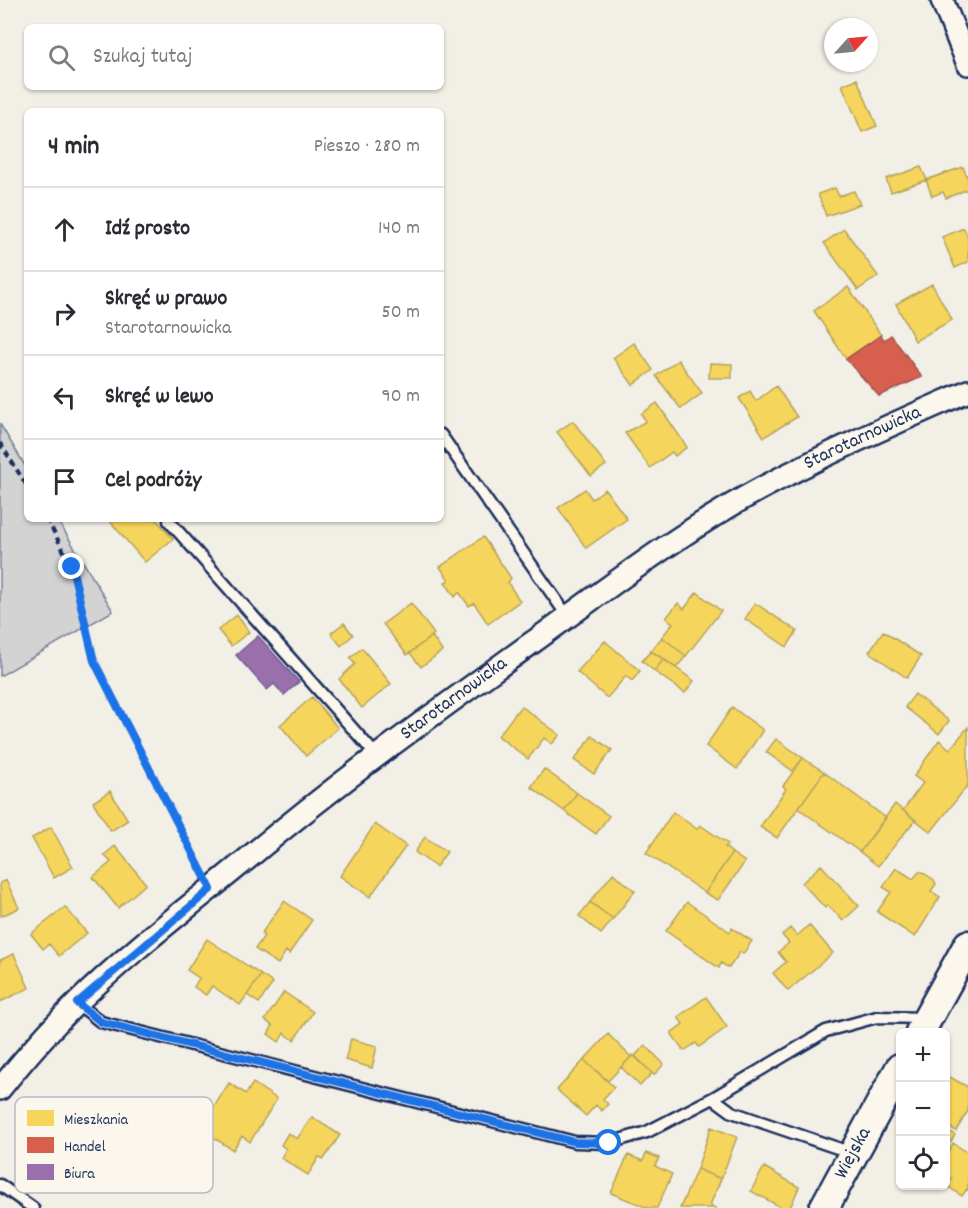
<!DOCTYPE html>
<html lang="pl">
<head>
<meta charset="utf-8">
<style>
	body { margin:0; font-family:Dekko,sans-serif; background:#f2f2f3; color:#2b2b33 }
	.controls { position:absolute; right:18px; bottom:18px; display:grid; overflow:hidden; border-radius:9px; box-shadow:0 2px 4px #0004 }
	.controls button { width:54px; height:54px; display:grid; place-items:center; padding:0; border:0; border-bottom:2px solid #e1e1e2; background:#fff; color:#2b2b33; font:30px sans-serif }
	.compass { position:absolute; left:824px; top:18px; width:54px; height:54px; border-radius:50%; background:#fff; box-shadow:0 2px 4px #0004; rotate:63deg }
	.stop { position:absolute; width:18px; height:18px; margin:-14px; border:4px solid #1a73e8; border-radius:50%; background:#fff }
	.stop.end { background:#1a73e8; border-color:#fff; box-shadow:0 2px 6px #0008 }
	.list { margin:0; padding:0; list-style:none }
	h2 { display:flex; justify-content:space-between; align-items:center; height:78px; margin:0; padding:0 24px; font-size:26px }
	h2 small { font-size:20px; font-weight:400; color:#7c7c81 }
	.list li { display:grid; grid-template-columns:39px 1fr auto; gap:18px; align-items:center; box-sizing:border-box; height:84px; padding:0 24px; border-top:2px solid #e1e1e2 }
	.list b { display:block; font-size:22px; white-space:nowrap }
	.list p { margin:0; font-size:20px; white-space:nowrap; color:#7c7c81 }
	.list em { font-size:20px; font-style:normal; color:#7c7c81 }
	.icon { flex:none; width:33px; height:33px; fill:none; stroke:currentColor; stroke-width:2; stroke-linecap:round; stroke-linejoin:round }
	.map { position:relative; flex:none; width:968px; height:1208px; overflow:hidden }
	.search { position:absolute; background:#fff; box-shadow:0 2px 4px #0004; left:24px; top:24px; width:420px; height:66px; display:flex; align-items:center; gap:15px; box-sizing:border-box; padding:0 21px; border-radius:9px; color:#7c7c81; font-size:22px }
	.panel { position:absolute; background:#fff; box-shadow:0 2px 4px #0004; left:24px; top:108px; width:420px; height:414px; border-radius:9px }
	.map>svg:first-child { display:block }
</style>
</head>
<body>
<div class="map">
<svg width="968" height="1208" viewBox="0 0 968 1208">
	<rect width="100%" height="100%" fill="#f2efe6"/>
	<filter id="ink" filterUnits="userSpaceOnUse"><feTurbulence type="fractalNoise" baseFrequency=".0167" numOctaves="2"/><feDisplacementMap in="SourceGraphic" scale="12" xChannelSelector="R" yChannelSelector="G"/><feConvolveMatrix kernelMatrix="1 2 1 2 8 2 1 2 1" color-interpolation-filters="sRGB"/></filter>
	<g filter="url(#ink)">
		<path fill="#d2d3d2" stroke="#768198" stroke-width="1.5" d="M0 424 27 469V519H57L113 611 0 676Z"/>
		<path fill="#f6d55c" stroke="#b4a35d" stroke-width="1.5" d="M857 79 877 126 862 132 842 85Z
			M921 167 927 180 891 192 886 179Z
			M963 167 968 179V189L946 198 943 192 932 196 926 180Z
			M835 188 839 196 854 191 860 204 826 216 818 194Z
			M964 228 968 238V262L955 268 942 237Z
			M844 229 878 276 858 290 824 243Z
			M932 284 952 320 915 341 896 304Z
			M848 287 881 335 846 359 814 311Z
			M634 343 653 370 633 385 613 358Z
			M678 360 702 393 681 409 656 376Z
			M710 363 732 364V378H709Z
			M776 386 797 417 764 437 739 398 750 391 756 401Z
			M657 403 687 447 675 456 672 452 650 468 625 433 646 421 641 414Z
			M573 421 606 465 591 476 557 432Z
			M585 489 592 499 605 489 627 519 586 548 558 508Z
			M108 519H156L173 539 145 562Z
			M483 537 511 578 508 583 520 601 488 624 474 603 469 606 459 592 455 597 445 582 449 580 440 567Z
			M697 592 721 611 686 656 662 637 673 623 666 618 678 603 684 609Z
			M411 603 434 634 407 655 383 624Z
			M755 603 797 631 787 647 745 619Z
			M237 615 249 632 231 646 218 630Z
			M344 623 353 635 341 646 331 633Z
			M883 631 921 656 907 678 869 652Z
			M432 636 442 651 421 667 410 653Z
			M662 637 686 656 676 668 651 651Z
			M605 641 640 671 632 681 626 676 607 698 577 672Z
			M362 648 391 684 362 708 339 679 355 664 350 658Z
			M651 651 664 659 654 671 642 661Z
			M664 659 694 681 685 693 654 671Z
			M915 694 949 721 939 734 905 707Z
			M312 697 338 728 306 756 280 725Z
			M521 706 560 735 552 744 544 738 528 759 498 736Z
			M732 707 763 730 737 769 706 746Z
			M968 727V785L931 832 903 810 923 783 914 776 939 740 950 749Z
			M592 736 612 750 594 774 574 760Z
			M776 739 803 758 793 771 766 752Z
			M803 758 824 772 777 838 760 827 786 789 783 786Z
			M544 769 577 793 564 811 531 787Z
			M824 772 886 818 860 852 798 808Z
			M110 791 128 820 111 831 93 802Z
			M577 793 609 816 596 834 564 811Z
			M895 804 915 820 878 866 860 852Z
			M673 812 697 829 700 825 728 844 725 847 732 853 705 893 646 853Z
			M375 824 406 846 370 897 340 876Z
			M51 827 73 867 54 878 32 838Z
			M425 837 447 852 436 867 415 852Z
			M115 846 146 884 118 908 93 877 111 862 104 855Z
			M732 853 745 862 718 900 705 893Z
			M821 865 859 906 843 921 828 905 825 908 802 883Z
			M896 868 913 879 919 872H922L934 880 936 884 931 891 940 897 915 937 877 912 891 892 883 887Z
			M613 873 635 891 613 919 590 902Z
			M6 880 19 908 1 916 0 883Z
			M284 901 312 920 289 954 286 951 278 964 255 949 264 936 261 934Z
			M590 902 613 919 601 934 579 916Z
			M687 902 730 932 732 928 752 941 743 954 740 952 729 968 721 963 719 968 666 931Z
			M65 907 87 933 59 956 49 944 43 949 31 934Z
			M809 925 833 953 788 991 773 973 786 962 778 952 789 943 782 935 790 928 797 936Z
			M207 939 261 975 240 1005 212 986 206 995 194 987 199 978 187 970Z
			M14 954 29 988 0 1002V960Z
			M261 975 273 983 259 1003 247 995Z
			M284 992 313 1012 294 1040 284 1033 279 1042 268 1034 273 1026 265 1020Z
			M706 997 727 1027 699 1047 696 1043 684 1051 671 1033 683 1024 678 1017Z
			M608 1034 631 1057 608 1081 584 1060Z
			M351 1039 377 1046 372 1068 345 1060Z
			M645 1045 664 1064 654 1075 635 1056Z
			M633 1055 652 1073 640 1086 621 1067Z
			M584 1060 614 1087 603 1099 608 1104 602 1111 596 1105 586 1116 557 1090Z
			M948 1076 968 1087V1111L956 1131 946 1125V1079Z
			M229 1083 246 1094 253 1083 277 1099 250 1142 242 1136 233 1150 200 1129Z
			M312 1117 340 1135 324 1159 319 1157 308 1175 281 1158 286 1149 281 1145 288 1133 297 1139Z
			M711 1127 737 1137 721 1179 697 1169Z
			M946 1129 955 1135 946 1149Z
			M953 1143 968 1153V1190L967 1189 962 1196 947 1186 952 1179 946 1175V1155Z
			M646 1153 659 1158 655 1166 672 1174 657 1208H648L611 1193 628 1155 643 1161Z
			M764 1167 799 1187 790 1208H782L751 1191Z
			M697 1169 721 1179 710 1205 715 1208H680Z"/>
		<path fill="#d6604d" stroke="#9e5152" stroke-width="1.5" d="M881 335 884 340 891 335 922 377 879 396 846 359Z"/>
		<path fill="#9970ab" stroke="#735c94" stroke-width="1.5" d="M258 636 299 682 284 695 274 684 267 690 236 655Z"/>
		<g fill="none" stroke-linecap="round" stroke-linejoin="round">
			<g stroke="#1b2f5e" stroke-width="15">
				<path id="lane" d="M441 435 568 617
					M169 521 376 755
					M77 1003 101 1022 575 1142 609 1143 647 1132 713 1098 826 1031 877 1017 925 1018
					M713 1098 732 1112 852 1153
					M0 1185 33 1208"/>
			</g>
			<g stroke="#1b2f5e" stroke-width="26">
				<g id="street">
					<path d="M942 0 968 64"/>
					<path id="s1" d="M0 1089C24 1059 49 1030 76 1004 129 952 190 906 247 859 341 780 440 709 540 637 612 585 682 531 760 489 828 452 898 422 968 391"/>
				</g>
			</g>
			<g stroke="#1b2f5e" stroke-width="33">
				<g id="secondary">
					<path d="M920 1032 968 945"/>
					<path id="s2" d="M824 1208 900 1068"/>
				</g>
			</g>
			<path stroke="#1b2f5e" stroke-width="4" stroke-dasharray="6 4.5" stroke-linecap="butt" d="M0 443 27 486
				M47 519 72 567 94 661 200 868"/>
			<use href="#lane" stroke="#fbf7ec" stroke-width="10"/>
			<use href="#street" stroke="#fbf7ec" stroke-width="21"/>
			<use href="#secondary" stroke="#fbf7ec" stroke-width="28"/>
		</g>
	</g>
	<g fill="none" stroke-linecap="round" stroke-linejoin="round" filter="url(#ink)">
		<path stroke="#1a73e8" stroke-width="8" d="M72 567 94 661 211 889 77 1003 101 1022 575 1142 609 1143"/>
	</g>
	<g text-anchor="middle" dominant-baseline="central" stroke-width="6" stroke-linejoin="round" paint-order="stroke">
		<g font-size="20" fill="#1b2f5e" stroke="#fbf7ec">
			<text stroke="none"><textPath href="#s1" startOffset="1086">Starotarnowicka</textPath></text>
			<text stroke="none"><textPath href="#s1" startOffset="600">Starotarnowicka</textPath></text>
			<text stroke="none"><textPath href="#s2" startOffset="62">Wiejska</textPath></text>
		</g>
	</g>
	<rect x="15" y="1097" width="198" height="96" rx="9" fill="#fbf7ec" stroke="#b8bbc1" stroke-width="1.5"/>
	<rect x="27" y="1110" width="27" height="16" fill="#f6d55c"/>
	<rect x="27" y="1137" width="27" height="16" fill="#d6604d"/>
	<rect x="27" y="1164" width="27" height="16" fill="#9970ab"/>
	<g font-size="16" fill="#1b2f5e">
		<text x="64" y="1124">Mieszkania</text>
		<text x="64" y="1151">Handel</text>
		<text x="64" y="1178">Biura</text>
	</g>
</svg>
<div class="controls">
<button>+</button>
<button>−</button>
<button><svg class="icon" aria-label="locate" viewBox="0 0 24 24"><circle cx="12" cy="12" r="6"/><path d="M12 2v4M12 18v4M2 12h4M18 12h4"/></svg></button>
</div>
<svg class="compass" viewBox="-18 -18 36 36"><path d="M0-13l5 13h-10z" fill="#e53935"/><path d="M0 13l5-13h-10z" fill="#7c7c81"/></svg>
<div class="stop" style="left:609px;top:1143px"></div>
<div class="stop end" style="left:72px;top:567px"></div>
<div class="search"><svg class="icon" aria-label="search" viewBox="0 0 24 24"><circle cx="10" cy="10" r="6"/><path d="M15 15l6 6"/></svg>Szukaj tutaj</div>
<section class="panel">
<h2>4 min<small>Pieszo · 280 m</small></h2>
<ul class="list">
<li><svg class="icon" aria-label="ahead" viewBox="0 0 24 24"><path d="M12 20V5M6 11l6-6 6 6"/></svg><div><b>Idź prosto</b></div><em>140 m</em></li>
<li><svg class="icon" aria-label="right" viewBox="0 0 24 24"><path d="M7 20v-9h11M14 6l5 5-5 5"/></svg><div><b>Skręć w prawo</b><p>Starotarnowicka</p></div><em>50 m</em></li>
<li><svg class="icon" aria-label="left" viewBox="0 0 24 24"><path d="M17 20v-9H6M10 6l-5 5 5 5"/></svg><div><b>Skręć w lewo</b></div><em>90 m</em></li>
<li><svg class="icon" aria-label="arrive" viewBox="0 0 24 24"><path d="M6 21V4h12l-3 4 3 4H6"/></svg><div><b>Cel podróży</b></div></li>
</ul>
</section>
</div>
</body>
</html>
